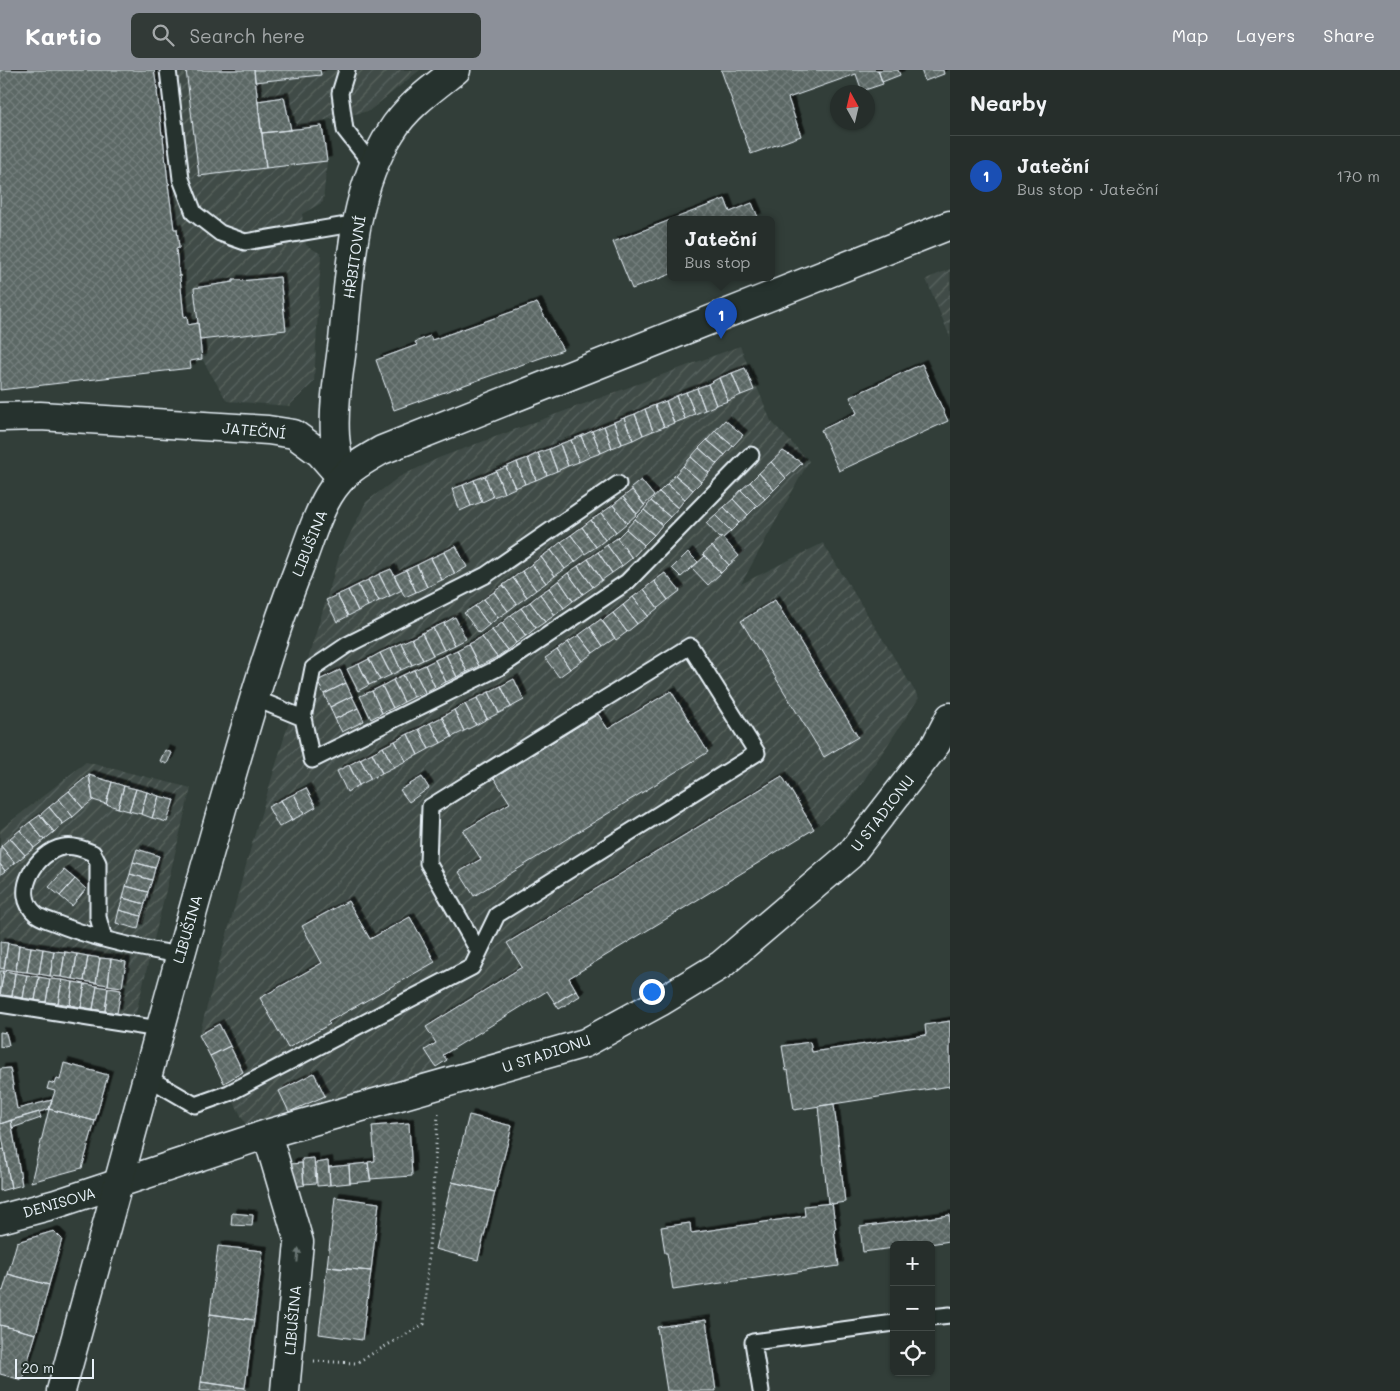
<!DOCTYPE html>
<html lang="en">
<head>
<meta charset="utf-8">
<style>
	body { margin:0; font-family:Mali,sans-serif; background:#323a37; color:#f1f3f6 }
	.controls { position:absolute; right:15px; bottom:15px; display:grid; overflow:hidden; border-radius:8px; box-shadow:0 1px 4px #0004 }
	.controls button { width:45px; height:45px; display:grid; place-items:center; padding:0; border:0; border-bottom:1px solid #424a47; background:#262e2b; color:#f1f3f6; font:25px sans-serif }
	.compass { position:absolute; left:830px; top:15px; width:45px; height:45px; border-radius:50%; background:#262e2b; box-shadow:0 1px 4px #0004; rotate:352deg }
	.scale { position:absolute; left:15px; bottom:12px; width:79px; box-sizing:border-box; padding-left:5px; border:2px solid #e8f1f8; border-top:0; font-size:14px; line-height:18px; white-space:nowrap; color:#e8f1f8; -webkit-text-stroke:4px #26332d; paint-order:stroke }
	.you { position:absolute; left:651px; top:921px; width:18px; height:18px; margin:-12px; border:4px solid #fff; border-radius:50%; background:#1a73e8; box-shadow:0 0 0 8px #1a73e833 }
	.badge { display:grid; place-items:center; width:32px; height:32px; border-radius:50%; background:#8c9099; color:#fff; font-size:16px; font-weight:700 }
	.pin { position:absolute; translate:-50% -41px; filter:drop-shadow(0 1px 2px #0008) }
	.pin::after { content:''; position:absolute; top:26px; width:18px; height:15px; background:inherit; clip-path:polygon(0 0,100% 0,50% 100%) }
	.popup { position:absolute; left:667px; top:146px; width:108px; height:65px; box-sizing:border-box; display:grid; place-content:center; border-radius:8px; background:#262e2b; filter:drop-shadow(0 1px 4px #0005); font-size:16px; white-space:nowrap; color:#a4a8a9 }
	.popup b { font-size:19px; color:#f1f3f6 }
	.popup::after { content:''; position:absolute; left:50%; top:100%; margin-left:-10px; border:10px solid transparent; border-top-color:#262e2b }
	.list { margin:0; padding:0; list-style:none }
	h2 { display:flex; justify-content:space-between; align-items:center; height:65px; margin:0; padding:0 20px; font-size:21px }
	h2 small { font-size:16px; font-weight:400; color:#a4a8a9 }
	.list li { display:grid; grid-template-columns:32px 1fr auto; gap:15px; align-items:center; box-sizing:border-box; height:80px; padding:0 20px; border-top:1px solid #424a47 }
	.list b { display:block; font-size:19px; white-space:nowrap }
	.list p { margin:0; font-size:16px; white-space:nowrap; color:#a4a8a9 }
	.list em { font-size:16px; font-style:normal; color:#a4a8a9 }
	.icon { flex:none; width:28px; height:28px; fill:none; stroke:currentColor; stroke-width:2; stroke-linecap:round; stroke-linejoin:round }
	.map { position:relative; flex:none; width:950px; height:1321px; overflow:hidden }
	header { display:flex; align-items:center; gap:30px; box-sizing:border-box; height:70px; padding:0 25px; background:#8c9099; color:#fff }
	header strong { font-size:24px }
	nav { display:flex; gap:28px; margin-inline-start:auto; font-size:18px }
	.search { width:350px; height:45px; background:#323a37; display:flex; align-items:center; gap:12px; box-sizing:border-box; padding:0 18px; border-radius:8px; color:#a4a8a9; font-size:19px }
	main { display:flex }
	aside { flex:1; background:#262e2b }
	.map>svg:first-child { display:block }
</style>
</head>
<body>
<header>
<strong>Kartio</strong>
<div class="search"><svg class="icon" aria-label="search" viewBox="0 0 24 24"><circle cx="10" cy="10" r="6"/><path d="M15 15l6 6"/></svg>Search here</div>
<nav><a>Map</a><a>Layers</a><a>Share</a></nav>
</header>
<main>
<div class="map">
<svg width="950" height="1321" viewBox="0 0 950 1321">
	<defs>
		<pattern id="industrial-furrows" width="10" height="10" patternUnits="userSpaceOnUse" patternTransform="scale(1.25)"><rect width="10" height="10" fill="#3f4b46"/><path d="M-1 1l2-2M0 10L10 0M9 11l2-2" fill="none" stroke="#5b6561"/></pattern>
		<pattern id="building-cross-hatch" width="8" height="8" patternUnits="userSpaceOnUse" patternTransform="scale(1.25)"><rect width="8" height="8" fill="#5c6865"/><path d="M0 0l8 8M0 8l8-8" fill="none" stroke="#737e7c"/></pattern>
		<filter id="shadow"><feDropShadow dx="4.5" dy="-4.5" stdDeviation="0" flood-color="#0009"/></filter>
	</defs>
	<rect width="100%" height="100%" fill="#323e39"/>
	<filter id="ink" filterUnits="userSpaceOnUse"><feTurbulence type="fractalNoise" baseFrequency=".02" numOctaves="2"/><feDisplacementMap in="SourceGraphic" scale="10" xChannelSelector="R" yChannelSelector="G"/><feConvolveMatrix kernelMatrix="1 2 1 2 8 2 1 2 1" color-interpolation-filters="sRGB"/></filter>
	<g filter="url(#ink)">
		<path fill="url(#industrial-furrows)" d="M0 0H420L369 41 321 51 327 91 323 132 302 144 306 175 321 184 314 312 289 336 227 331 202 289 190 291 191 298 0 320Z
			M950 199V267L926 209Z
			M740 276 771 351 809 391 741 514 823 473 919 628 852 728 814 759 569 908 576 920 555 933 547 921 444 985 447 990 436 997 428 1005 247 1057 199 965 253 770 340 484 366 432 399 407 441 387Z
			M86 692 191 718 134 951 0 928V760Z"/>
		<path fill="url(#building-cross-hatch)" stroke="#e8f1f8" filter="url(#shadow)" d="M0 0H154L157 19 158 20 157 21 162 65H164V67H163L168 112 170 114H168L174 159H177L179 178 176 179 179 206 181 205V207L180 208 184 247 187 246 188 255 198 253 202 289 190 291 191 298 0 320Z
			M186 0H254L266 98 199 106Z
			M254 0H320L321 5 255 12Z
			M721 0H878L883 14 862 21 856 4 788 28 801 66 751 84Z
			M878 0H898L900 5 882 12Z
			M921 0H943L944 4 925 11Z
			M284 27 291 60 261 63 258 31Z
			M322 56 327 91 266 98 262 63Z
			M725 129 730 142 752 133 758 147 750 150H671V204L632 219 613 172Z
			M280 207 286 260 200 270 194 218 233 212V210H241V211Z
			M537 233 563 280 394 340 376 290 417 275 415 272 430 266 432 270Z
			M922 294 948 351 839 401 821 360 857 343 850 327Z
			M745 298 754 320 741 325 732 303Z
			M732 303 741 325 728 331 719 308Z
			M719 308 728 331 716 335 708 314Z
			M708 314 716 335 705 340 697 318Z
			M697 318 705 340 695 344 686 322Z
			M686 322 695 344 685 349 676 326Z
			M676 326 685 349 674 353 666 331Z
			M666 331 674 353 664 357 655 335Z
			M655 335 664 357 653 361 645 339Z
			M645 339 653 361 643 365 635 344Z
			M635 344 643 365 633 370 624 348Z
			M624 348 633 370 622 374 614 352Z
			M725 350 743 365 733 376 715 361Z
			M614 352 622 374 612 378 604 356Z
			M604 356 612 378 601 383 592 361Z
			M592 361 601 383 590 387 581 366Z
			M715 361 733 376 725 385 707 370Z
			M581 366 590 387 579 392 571 370Z
			M571 370 579 392 568 396 560 374Z
			M707 370 725 385 717 394 699 378Z
			M560 374 568 396 557 401 549 379Z
			M699 378 717 394 709 403 691 387Z
			M549 379 557 401 547 405 538 383Z
			M783 381 802 393 786 408 771 392Z
			M538 383 547 405 536 410 528 388Z
			M691 387 709 403 701 412 683 396Z
			M528 388 536 410 525 414 517 392Z
			M517 392 525 414 515 418 506 397Z
			M771 392 786 408 774 420 759 403Z
			M683 396 701 412 693 420 675 405Z
			M506 397 515 418 504 423 496 401Z
			M496 401 504 423 493 427 485 406Z
			M759 403 774 420 765 429 750 412Z
			M675 405 693 420 685 429 667 414Z
			M485 406 493 427 482 432 474 410Z
			M474 410 482 432 471 436 463 415Z
			M641 410 654 426 644 435 631 418Z
			M750 412 765 429 757 436 741 420Z
			M667 414 685 429 678 438 659 422Z
			M463 415 471 436 460 441 452 419Z
			M632 420 645 435 637 444 623 427Z
			M741 420 757 436 748 445 733 429Z
			M659 422 678 438 670 447 651 431Z
			M623 427 637 444 627 453 613 435Z
			M733 429 748 445 739 453 724 437Z
			M651 431 670 447 662 455 644 440Z
			M613 435 627 453 616 462 602 443Z
			M724 437 739 453 731 461 715 445Z
			M644 440 662 455 654 465 635 449Z
			M602 443 616 462 605 470 591 450Z
			M715 445 731 461 723 468 722 467 720 468 706 453Z
			M635 449 654 465 644 475 626 459Z
			M591 450 605 470 596 477 582 457Z
			M582 457 596 477 585 484 571 465Z
			M626 459 644 475 632 488 617 468Z
			M571 465 585 484 575 492 561 472Z
			M722 467 739 486 729 495 712 476Z
			M617 468 632 488 622 496 607 475Z
			M561 472 575 492 565 499 551 480Z
			M607 475 622 496 612 503 598 482Z
			M456 476 467 497 455 504 444 482Z
			M712 476 729 495 721 503 703 484Z
			M551 480 565 499 555 506 541 487Z
			M444 482 455 504 442 510 431 488Z
			M598 482 612 503 602 510 588 489Z
			M688 482 698 492 681 507 672 498Z
			M705 486 721 503 708 515 692 498Z
			M541 487 555 506 546 513 532 494Z
			M431 488 442 510 427 517 417 495Z
			M588 489 602 510 593 517 578 496Z
			M532 494 546 513 536 520 522 501Z
			M417 495 427 517 416 522 406 500Z
			M578 496 593 517 583 524 568 503Z
			M391 499 402 520 390 526 379 504Z
			M406 500 416 522 405 527 394 506Z
			M522 501 536 520 527 527 513 508Z
			M568 503 583 524 573 531 559 510Z
			M665 503 680 521 668 530 654 511Z
			M379 504 390 526 379 531 368 510Z
			M513 508 527 527 517 534 503 515Z
			M368 510 379 531 368 536 358 515Z
			M559 510 573 531 564 538 549 518Z
			M654 511 668 530 658 538 644 519Z
			M358 515 368 536 358 541 348 520Z
			M503 515 517 534 508 541 494 522Z
			M549 518 564 538 555 545 540 524Z
			M644 519 658 538 648 546 633 527Z
			M348 520 358 541 348 546 337 525Z
			M494 522 508 541 498 548 484 529Z
			M540 524 555 545 545 552 530 532Z
			M337 525 348 546 337 552 326 530Z
			M633 527 648 546 637 554 623 535Z
			M484 529 498 548 489 555 475 536Z
			M775 530 858 667 824 687 741 551Z
			M530 532 545 552 536 558 521 538Z
			M623 535 637 554 627 562 613 543Z
			M475 536 489 555 479 563 464 543Z
			M521 538 536 558 526 566 511 545Z
			M613 543 627 562 616 570 602 551Z
			M511 545 526 566 516 573 502 553Z
			M455 547 466 569 455 575 444 553Z
			M601 549 615 568 603 576 590 557Z
			M444 553 455 575 444 580 433 558Z
			M502 553 516 573 507 580 492 560Z
			M590 557 603 576 593 583 579 565Z
			M433 558 444 580 433 585 422 563Z
			M492 560 507 580 497 587 482 567Z
			M422 563 433 585 423 590 412 568Z
			M579 565 593 583 582 591 568 572Z
			M482 567 497 587 479 596 468 574Z
			M412 568 423 590 412 595 401 573Z
			M568 572 582 591 570 599 557 580Z
			M401 573 412 595 401 600 391 578Z
			M468 574 479 596 467 602 457 580Z
			M391 578 401 600 391 605 380 583Z
			M457 580 467 602 457 607 446 585Z
			M557 580 570 599 559 607 545 588Z
			M380 583 391 605 380 610 369 589Z
			M446 585 457 607 446 612 435 590Z
			M369 589 380 610 369 615 359 594Z
			M435 590 446 612 435 617 425 595Z
			M359 594 369 615 358 621 347 599Z
			M425 595 435 617 425 622 414 600Z
			M340 600 346 613 324 624 317 611Z
			M414 600 425 622 414 627 403 605Z
			M403 605 414 627 404 632 393 610Z
			M514 609 524 630 511 637 501 616Z
			M393 610 404 632 393 638 382 616Z
			M346 613 352 626 330 637 324 624Z
			M382 616 393 638 382 643 372 621Z
			M501 616 511 637 499 643 489 622Z
			M372 621 382 643 371 649 360 626Z
			M671 621 708 682 474 826 459 802 481 789 463 761 510 733 494 708 598 644 608 659Z
			M489 622 499 643 487 649 477 628Z
			M352 626 358 638 335 649 330 637Z
			M477 628 487 649 476 655 465 634Z
			M465 634 476 655 464 661 454 640Z
			M358 638 364 651 342 662 335 649Z
			M454 640 464 661 452 667 442 647Z
			M442 647 452 667 441 673 430 653Z
			M430 653 441 673 429 679 419 659Z
			M419 659 429 679 418 685 408 664Z
			M408 664 418 685 406 691 395 671Z
			M395 671 406 691 394 697 383 677Z
			M383 677 394 697 382 703 372 683Z
			M165 680 172 683 167 694 160 691Z
			M372 683 382 703 371 709 360 689Z
			M360 689 371 709 359 715 349 695Z
			M349 695 359 715 347 722 337 701Z
			M89 705 93 730 83 738 69 721Z
			M89 705 112 712 106 734 93 730Z
			M782 706 814 759 569 908 576 920 555 933 547 921 443 985 447 990 436 997 425 980 436 973 426 957 522 897 507 873Z
			M422 707 429 718 409 732 400 720Z
			M112 712 124 716 118 738 106 734Z
			M124 716 136 719 129 741 118 738Z
			M306 718 316 737 304 744 294 724Z
			M136 719 147 722 141 744 129 741Z
			M69 721 83 738 73 747 59 729Z
			M147 722 159 726 152 748 141 744Z
			M294 724 304 744 292 750 281 730Z
			M159 726 174 730 167 752 152 748Z
			M59 729 73 747 63 754 49 737Z
			M281 730 292 750 279 757 268 737Z
			M49 737 63 754 54 762 40 745Z
			M40 745 54 762 44 770 30 752Z
			M30 752 44 770 34 778 20 760Z
			M20 760 34 778 25 785 10 768Z
			M10 768 25 785 15 793 1 776Z
			M1 776 15 793 5 801 0 794Z
			M137 779 159 786 155 798 133 792Z
			M133 792 155 798 152 810 130 804Z
			M0 794 5 801 0 805Z
			M64 800 75 809 60 826 49 817Z
			M130 804 152 810 148 822 126 816Z
			M75 809 86 819 72 836 60 826Z
			M126 816 148 822 145 834 123 828Z
			M123 828 145 834 141 846 119 840Z
			M348 831 370 869 410 847 435 892 328 952 330 954 288 978 260 928 322 893 302 856Z
			M119 840 141 846 138 859 116 853Z
			M0 872 8 873 4 899 0 898Z
			M8 873 19 875 16 901 4 899Z
			M19 875 31 877 27 902 16 901Z
			M31 877 43 879 39 904 27 902Z
			M43 879 54 881 50 906 39 904Z
			M54 881 65 882 61 907 50 906Z
			M65 882 77 884 73 909 61 907Z
			M77 884 88 886 84 911 73 909Z
			M88 886 100 888 96 913 84 911Z
			M100 888 111 889 108 915 96 913Z
			M111 889 126 892 122 917 108 915Z
			M0 901H4L0 924Z
			M4 901 15 903 12 926 0 925Z
			M15 903 27 905 23 928 12 926Z
			M27 905 39 907 35 930 23 928Z
			M39 907 50 909 46 932 35 930Z
			M50 909 62 910 58 933 46 932Z
			M62 910 73 912 70 935 58 933Z
			M73 912 85 914 81 937 70 935Z
			M85 914 97 916 93 939 81 937Z
			M97 916 108 918 105 941 93 939Z
			M108 918 121 920 117 943 105 941Z
			M576 920 580 926 559 939 555 933Z
			M950 951V1016L794 1040 788 1000 786 1001 782 976 810 972 812 982 926 965 925 955Z
			M219 954 230 976 210 986 199 965Z
			M0 962 6 963 9 975 0 977Z
			M230 976 243 1002 224 1013 210 986Z
			M64 993 108 1005 95 1051 49 1039 55 1021 47 1019 49 1012 55 1014 57 1009 60 1010Z
			M10 998 17 1039 52 1030 49 1039 0 1054V999Z
			M314 1003 325 1026 289 1042 279 1021Z
			M834 1034 845 1132 832 1134 828 1133 818 1036Z
			M49 1039 95 1051 82 1098 31 1112Z
			M39 1042 41 1048 12 1058 11 1050Z
			M469 1045 512 1056 495 1122 452 1112Z
			M11 1050 22 1115 11 1118 0 1054Z
			M409 1053 412 1106 370 1109 368 1092 375 1091 372 1056Z
			M4 1079 11 1118 0 1121V1080Z
			M314 1088 316 1113 304 1114 302 1089Z
			M328 1091 330 1115 317 1116 316 1093Z
			M302 1093 304 1114 305 1115 294 1117 290 1094Z
			M368 1093 371 1111 350 1113 349 1095Z
			M349 1095 350 1113 330 1115 329 1097Z
			M452 1112 495 1122 478 1190 435 1179Z
			M335 1127 379 1133 371 1201 327 1197Z
			M832 1133 836 1159H834L839 1196 673 1220 667 1183H665L661 1157 690 1153 691 1163 805 1146 804 1136Z
			M232 1143 253 1145 252 1156 231 1155Z
			M950 1145V1171L923 1175H894V1178L863 1182 860 1157Z
			M54 1161 62 1169 49 1215 8 1204 17 1172Z
			M218 1176 263 1181 254 1250 210 1244Z
			M327 1197 371 1201 362 1270 319 1264Z
			M8 1204 49 1215 36 1264 0 1255V1220L3 1221Z
			M210 1244 254 1250 245 1318 201 1312Z
			M706 1250 716 1321H667L657 1257Z
			M0 1255 36 1264 22 1310 0 1304Z
			M201 1312 245 1318V1321H200Z"/>
		<g fill="none" stroke-linecap="round" stroke-linejoin="round">
			<g stroke="#e8f1f8" stroke-width="19">
				<path id="lane" d="M168 0 181 109 194 143 220 163 245 172 358 153
					M347 0 340 23 345 60 373 96
					M618 414 486 505 347 575 313 598 303 648 312 690 500 597 627 512 751 385
					M254 628 303 648
					M104 869 98 847V793L93 783C83 779 73 775 63 777 36 782 11 823 36 844 40 848 48 850 53 852 93 869 137 878 180 885
					M0 934 159 959
					M147 1007 195 1035 229 1023 472 897 497 845 757 683 690 576 430 737 428 793 479 882
					M931 1247 950 1245
					M761 1321 753 1272 894 1253"/>
			</g>
			<g stroke="#e8f1f8" stroke-width="31">
				<path id="street" d="M0 347 40 346 268 360 294 364 320 383 341 407
					M341 407C339 393 336 379 335 366 333 335 339 302 343 271 350 201 352 123 391 62 406 37 433 18 456 0
					M267 1064 299 1172 285 1321
					M0 1149 56 1134 267 1064 585 973 660 932 721 895 850 785 936 674 950 647"/>
			</g>
			<g stroke="#e8f1f8" stroke-width="31">
				<path id="secondary" d="M61 1321C117 1121 169 921 227 721 249 645 271 569 300 495 309 472 316 446 329 425 343 402 359 393 382 380L950 155"/>
			</g>
			<path stroke="#e8f1f8" stroke-width="3" stroke-dasharray="1 4" stroke-linecap="butt" d="M314 1291 356 1293 424 1254 438 1044"/>
			<use href="#lane" stroke="#26332d" stroke-width="15"/>
			<use href="#street" stroke="#26332d" stroke-width="28"/>
			<use href="#secondary" stroke="#26332d" stroke-width="28"/>
		</g>
		<defs><path id="oneway-solid" d="M-6-.8H1V-3.2L6.5 0L1 3.2V.8H-6Z" transform="scale(1.25)"/></defs>
		<use fill="#6a7674" href="#oneway-solid" transform="translate(298 1185) rotate(-85)"/>
	</g>
	<g text-anchor="middle" dominant-baseline="central" stroke-width="4.5" stroke-linejoin="round" paint-order="stroke">
		<g font-size="15" fill="#e8f1f8" stroke="#26332d">
			<text transform="translate(354 187) rotate(-82)">HŘBITOVNÍ</text>
			<text transform="translate(254 360) rotate(5)">JATEČNÍ</text>
			<text transform="translate(309 473) rotate(-68)">LIBUŠINA</text>
			<text transform="translate(882 743) rotate(-52)">U STADIONU</text>
			<text transform="translate(187 859) rotate(-74)">LIBUŠINA</text>
			<text transform="translate(546 983) rotate(-18)">U STADIONU</text>
			<text transform="translate(59 1132) rotate(-16)">DENISOVA</text>
			<text transform="translate(292 1250) rotate(-85)">LIBUŠINA</text>
		</g>
	</g>
</svg>
<div class="controls">
<button>+</button>
<button>−</button>
<button><svg class="icon" aria-label="locate" viewBox="0 0 24 24"><circle cx="12" cy="12" r="6"/><path d="M12 2v4M12 18v4M2 12h4M18 12h4"/></svg></button>
</div>
<svg class="compass" viewBox="-18 -18 36 36"><path d="M0-13l5 13h-10z" fill="#e53935"/><path d="M0 13l5-13h-10z" fill="#a4a8a9"/></svg>
<div class="scale">20 m</div>
<div class="you"></div>
<div class="pin badge" style="left:721px;top:269px;background:#1a4fb4">1</div>
<div class="popup"><b>Jateční</b>Bus stop</div>
</div>
<aside>
<h2>Nearby<small></small></h2>
<ul class="list">
<li><span class="badge" style="background:#1a4fb4">1</span><div><b>Jateční</b><p>Bus stop · Jateční</p></div><em>170 m</em></li>
</ul>
</aside>
</main>
</body>
</html>
